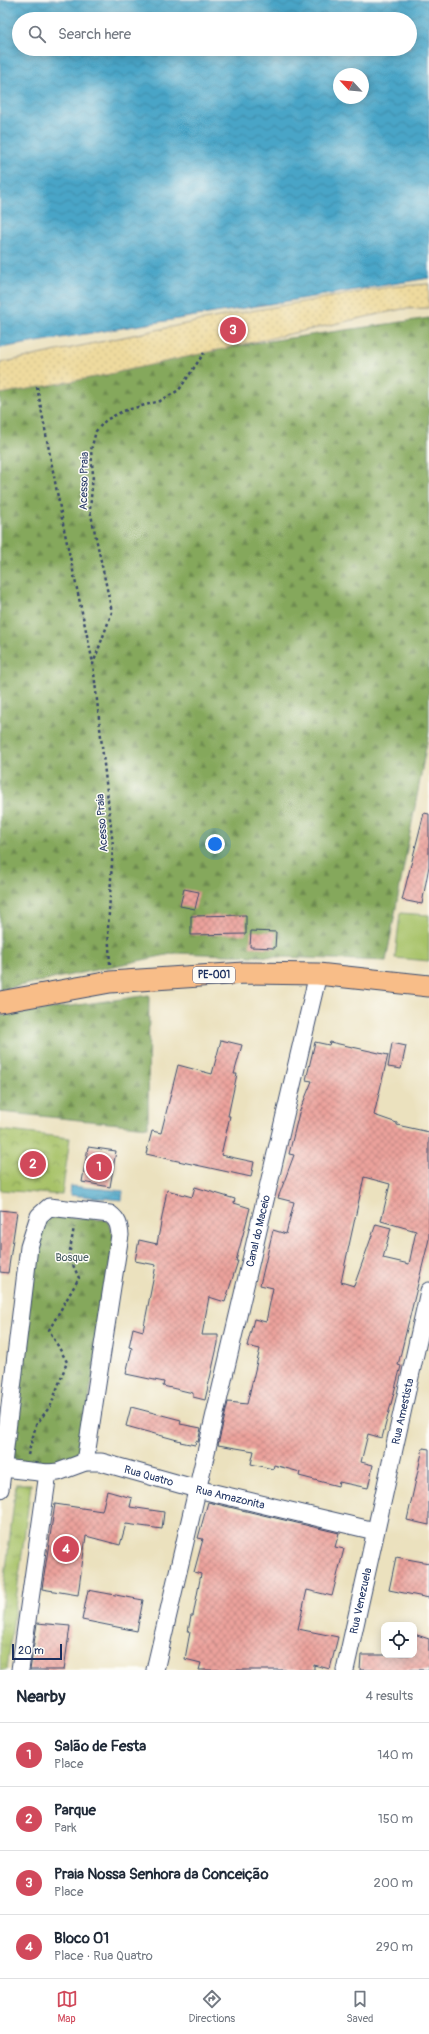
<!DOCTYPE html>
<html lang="en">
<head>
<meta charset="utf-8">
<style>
	body { margin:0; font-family:Pangolin,sans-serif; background:#f6f6f7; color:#1f2937 }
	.controls { position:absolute; right:12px; bottom:12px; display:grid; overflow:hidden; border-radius:8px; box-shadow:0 2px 10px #0003 }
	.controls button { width:36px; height:36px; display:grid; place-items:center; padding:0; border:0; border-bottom:1px solid #e0e1e3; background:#fff; color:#1f2937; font:20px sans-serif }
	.compass { position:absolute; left:333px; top:68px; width:36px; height:36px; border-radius:50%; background:#fff; box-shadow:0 2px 10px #0003; rotate:296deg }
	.scale { position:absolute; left:12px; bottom:10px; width:50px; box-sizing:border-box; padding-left:4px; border:2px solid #1b2f5e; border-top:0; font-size:11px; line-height:14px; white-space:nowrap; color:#1b2f5e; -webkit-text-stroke:3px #fdfcf7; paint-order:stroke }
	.you { position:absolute; left:215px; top:844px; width:14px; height:14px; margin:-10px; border:3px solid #fff; border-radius:50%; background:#1a73e8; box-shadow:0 0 0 6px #1a73e833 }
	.badge { display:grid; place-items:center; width:26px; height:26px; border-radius:50%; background:#d1495b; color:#fff; font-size:13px; font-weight:700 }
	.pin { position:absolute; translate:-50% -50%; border:2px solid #fff; box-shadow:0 1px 4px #0006 }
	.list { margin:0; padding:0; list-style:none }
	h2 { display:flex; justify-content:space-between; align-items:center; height:52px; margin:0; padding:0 16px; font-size:17px }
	h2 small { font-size:13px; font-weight:400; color:#747a83 }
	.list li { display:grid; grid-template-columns:26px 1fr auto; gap:12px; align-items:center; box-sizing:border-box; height:64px; padding:0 16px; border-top:1px solid #e0e1e3 }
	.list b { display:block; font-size:15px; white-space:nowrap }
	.list p { margin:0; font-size:13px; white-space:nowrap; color:#747a83 }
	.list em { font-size:13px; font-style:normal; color:#747a83 }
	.icon { flex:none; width:22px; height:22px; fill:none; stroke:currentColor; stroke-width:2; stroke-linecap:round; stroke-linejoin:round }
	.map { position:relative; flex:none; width:429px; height:1670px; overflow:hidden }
	.search { position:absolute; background:#fff; box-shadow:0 2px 10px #0003; left:12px; right:12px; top:12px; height:44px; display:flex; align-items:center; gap:10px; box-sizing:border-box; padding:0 14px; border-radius:22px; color:#747a83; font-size:15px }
	.sheet { height:308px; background:#fff }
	nav { display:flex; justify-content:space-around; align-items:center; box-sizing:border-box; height:56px; border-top:1px solid #e0e1e3; background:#fff; font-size:11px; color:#747a83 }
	nav a { display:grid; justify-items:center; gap:2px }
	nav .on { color:#d1495b }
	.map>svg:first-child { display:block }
</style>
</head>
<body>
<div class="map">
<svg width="429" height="1670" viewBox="0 0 429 1670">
	<defs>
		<pattern id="grass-tufts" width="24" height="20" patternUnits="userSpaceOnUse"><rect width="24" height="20" fill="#a7c268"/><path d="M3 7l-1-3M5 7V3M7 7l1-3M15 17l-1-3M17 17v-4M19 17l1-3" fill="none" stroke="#879e59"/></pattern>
		<pattern id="forest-firs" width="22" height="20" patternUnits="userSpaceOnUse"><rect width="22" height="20" fill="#85a85c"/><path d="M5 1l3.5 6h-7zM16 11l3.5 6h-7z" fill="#6c894f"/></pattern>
		<pattern id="sand-dots" width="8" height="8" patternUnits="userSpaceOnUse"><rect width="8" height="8" fill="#eeda9e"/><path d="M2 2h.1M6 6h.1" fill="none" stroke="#ccbb8a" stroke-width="1.8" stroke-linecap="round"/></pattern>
		<pattern id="park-crowns" width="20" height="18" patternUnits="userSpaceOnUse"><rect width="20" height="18" fill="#a7c268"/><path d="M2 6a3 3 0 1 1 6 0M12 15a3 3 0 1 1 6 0" fill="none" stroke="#879e59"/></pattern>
		<pattern id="water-waves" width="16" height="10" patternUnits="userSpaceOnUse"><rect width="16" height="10" fill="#49a5c7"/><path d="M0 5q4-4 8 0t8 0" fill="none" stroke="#3c87a5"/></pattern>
		<pattern id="building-cross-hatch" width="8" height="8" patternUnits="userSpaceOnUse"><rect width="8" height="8" fill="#eca29b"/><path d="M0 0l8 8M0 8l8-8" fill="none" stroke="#be8482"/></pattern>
	</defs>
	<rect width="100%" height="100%" fill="#fdfcf7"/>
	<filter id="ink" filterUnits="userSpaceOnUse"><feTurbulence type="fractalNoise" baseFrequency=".025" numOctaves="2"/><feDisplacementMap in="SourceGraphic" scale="8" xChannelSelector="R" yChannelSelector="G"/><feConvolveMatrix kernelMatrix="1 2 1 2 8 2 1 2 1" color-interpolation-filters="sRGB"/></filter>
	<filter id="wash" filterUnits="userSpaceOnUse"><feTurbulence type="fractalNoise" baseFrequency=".012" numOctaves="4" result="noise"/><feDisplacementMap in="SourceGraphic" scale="16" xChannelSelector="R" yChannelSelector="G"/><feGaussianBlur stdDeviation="0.9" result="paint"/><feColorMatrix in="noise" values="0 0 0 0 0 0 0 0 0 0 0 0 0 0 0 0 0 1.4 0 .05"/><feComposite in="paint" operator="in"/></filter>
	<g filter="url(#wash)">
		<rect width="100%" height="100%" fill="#ebe1be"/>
		<path fill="url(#grass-tufts)" stroke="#617863" d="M16 1484H31L7 1670H0V1620Z"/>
		<path fill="url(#forest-firs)" stroke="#506c5d" d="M429 318V732L386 961 176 953 0 990V391L241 345Z
			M149 995 148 1127 0 1112V1016Z
			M48 1216 107 1220 114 1237 81 1451 56 1468 8 1464 38 1231Z"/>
		<path fill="url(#sand-dots)" stroke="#84847e" d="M429 284V308L402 309 101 376 0 394V363L228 315 389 287Z"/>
		<path fill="url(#park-crowns)" stroke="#617863" d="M0 1130 70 1138 62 1195 0 1190Z"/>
		<path fill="#a7c268" stroke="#617863" d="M400 913 429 915V961L395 958Z"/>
		<path fill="url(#water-waves)" stroke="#326a92" fill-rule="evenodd" d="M0 0H429V278L0 348ZM19 19H410V49H19ZM339 74H363V98H339Z
			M71 1186 123 1191 122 1200 70 1195Z"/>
		<g id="blocks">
			<path fill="url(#building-cross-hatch)" fill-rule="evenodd" d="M424 813 429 814V866L422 904 402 900Z
				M184 889 199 892 195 909 180 906Z
				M246 915V934L191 935V916Z
				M251 931 276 932 275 948 250 947Z
				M221 1040 242 1045 234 1074H237L228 1116H230L221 1155 254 1162 251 1177 146 1154 152 1131 161 1133 178 1065 212 1074Z
				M315 1042 329 1045 330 1042 388 1055 374 1115 397 1123V1125L429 1132V1239L398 1365 401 1366 382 1438 368 1434 361 1462 373 1465 368 1488 339 1482 338 1486 299 1476 300 1472 274 1465 273 1469 251 1464 254 1451 218 1445 228 1402 247 1404 260 1349 247 1346 254 1319 266 1322 273 1288 260 1285 273 1230 286 1234 294 1202 278 1198 294 1155 289 1154 299 1113 312 1081 306 1080ZM364 1177 390 1184 381 1221 416 1231 409 1264 383 1258 391 1228 376 1224 354 1286 341 1282Z
				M392 1043 406 1046 401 1069 388 1067Z
				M88 1147 116 1151 110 1187 82 1182Z
				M195 1187 235 1199 234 1203 250 1208 236 1261H238L225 1302 209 1297 202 1335H218V1343L205 1400 193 1397V1393L163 1386 164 1382 126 1374 132 1348 129 1347 133 1328 143 1331 156 1265 135 1261 139 1240 157 1244 167 1190 192 1197Z
				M0 1210 17 1212 8 1273 0 1272Z
				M131 1407 181 1420 180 1424 201 1428 198 1442 196 1441 195 1445 180 1442 181 1441 126 1426Z
				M423 1448 429 1449V1525L407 1520Z
				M107 1491 132 1498 130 1507 164 1512 162 1529 126 1524 120 1545 86 1536 78 1595 42 1589 55 1504 102 1511Z
				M208 1502 339 1533 335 1547 344 1549 332 1596 307 1590 298 1629 338 1637 330 1669 314 1665V1670H199L201 1663 185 1659 190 1632H188L191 1616H193L201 1574 194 1572 203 1539 198 1538Z
				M396 1557 429 1563V1598L389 1590Z
				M88 1590 143 1600 137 1631 82 1620Z
				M37 1623 70 1626 64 1670H30Z
				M414 1634 429 1639V1670H360L361 1655H414Z"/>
		</g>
	</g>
	<g filter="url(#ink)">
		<use href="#blocks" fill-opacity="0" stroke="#3a4a6c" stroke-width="1"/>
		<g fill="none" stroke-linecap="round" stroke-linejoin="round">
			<g stroke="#3a4a6c" stroke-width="19">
				<g id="minor">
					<path id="s1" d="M3 1468 48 1473 58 1472 85 1462H101L197 1489 375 1531"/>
					<path d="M0 1489 29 1247 39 1216 49 1207 110 1214C118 1220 119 1225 120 1235L85 1462"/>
					<path d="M20 1670 48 1473"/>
					<path id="s2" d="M155 1670 318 974"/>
					<path id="s3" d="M345 1670 429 1291"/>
				</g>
			</g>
			<g stroke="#3a4a6c" stroke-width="23">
				<path id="major" d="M0 1002 110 982 244 973 318 974 429 986"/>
			</g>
			<path stroke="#3a4a6c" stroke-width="2.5" stroke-dasharray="3 3" stroke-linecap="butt" d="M37 387 64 529 93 663
				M110 964 108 929 113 846 93 664 112 612 90 510 93 475 91 450 96 431 106 420 123 411 160 401 179 390 204 353
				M28 1455 36 1425 51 1405 67 1362 49 1330 79 1278 69 1256 74 1227"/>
			<use href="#minor" stroke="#fff" stroke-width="17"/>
			<use href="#major" stroke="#f8bd88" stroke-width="21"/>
		</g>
	</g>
	<g text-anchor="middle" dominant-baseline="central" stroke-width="3" stroke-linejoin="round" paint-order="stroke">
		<rect fill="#fdfcf7" stroke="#5f6c8c" stroke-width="1" x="193" y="967" width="42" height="16" rx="3"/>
		<g font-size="10" font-weight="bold" fill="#1b2f5e">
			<text x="214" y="975">PE-001</text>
		</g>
		<g font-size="11" fill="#1b2f5e" stroke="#fdfcf7">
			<text transform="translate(84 481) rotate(-89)">Acesso Praia</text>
			<text transform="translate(102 823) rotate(-94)">Acesso Praia</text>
			<text stroke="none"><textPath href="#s2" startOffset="451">Canal do Maceio</textPath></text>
			<text stroke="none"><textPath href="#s3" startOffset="265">Rua Amestista</textPath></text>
			<text stroke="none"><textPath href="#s1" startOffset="150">Rua Quatro</textPath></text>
			<text stroke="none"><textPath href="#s1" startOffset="234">Rua Amazonita</textPath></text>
			<text stroke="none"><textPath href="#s3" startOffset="71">Rua Venezuela</textPath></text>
		</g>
		<g font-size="11" fill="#455b61" stroke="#fdfcf7">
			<text x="72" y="1257">Bosque</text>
		</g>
	</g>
</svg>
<div class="controls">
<button><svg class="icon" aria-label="locate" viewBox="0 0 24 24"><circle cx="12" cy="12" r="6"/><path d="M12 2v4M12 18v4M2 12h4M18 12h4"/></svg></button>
</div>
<svg class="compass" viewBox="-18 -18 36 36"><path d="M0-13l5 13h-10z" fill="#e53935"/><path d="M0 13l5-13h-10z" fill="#747a83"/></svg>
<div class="scale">20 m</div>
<div class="you"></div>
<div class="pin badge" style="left:99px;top:1167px">1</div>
<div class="pin badge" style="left:33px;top:1164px">2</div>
<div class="pin badge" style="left:233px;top:330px">3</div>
<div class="pin badge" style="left:66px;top:1549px">4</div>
<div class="search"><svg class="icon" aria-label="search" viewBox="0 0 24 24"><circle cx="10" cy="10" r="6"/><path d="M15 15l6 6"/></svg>Search here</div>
</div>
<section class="sheet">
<h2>Nearby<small>4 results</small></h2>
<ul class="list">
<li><span class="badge">1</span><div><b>Salão de Festa</b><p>Place</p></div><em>140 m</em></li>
<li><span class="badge">2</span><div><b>Parque</b><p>Park</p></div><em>150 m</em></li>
<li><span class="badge">3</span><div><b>Praia Nossa Senhora da Conceição</b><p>Place</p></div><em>200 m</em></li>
<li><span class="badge">4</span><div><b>Bloco 01</b><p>Place · Rua Quatro</p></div><em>290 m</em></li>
</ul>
</section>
<nav>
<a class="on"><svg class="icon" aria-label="map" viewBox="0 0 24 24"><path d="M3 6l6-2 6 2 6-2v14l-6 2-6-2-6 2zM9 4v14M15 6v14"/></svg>Map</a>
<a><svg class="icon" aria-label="directions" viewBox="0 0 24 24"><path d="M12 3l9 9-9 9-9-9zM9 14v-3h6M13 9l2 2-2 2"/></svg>Directions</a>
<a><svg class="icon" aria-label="saved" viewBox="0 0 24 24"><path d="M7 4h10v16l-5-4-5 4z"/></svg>Saved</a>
</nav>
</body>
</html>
